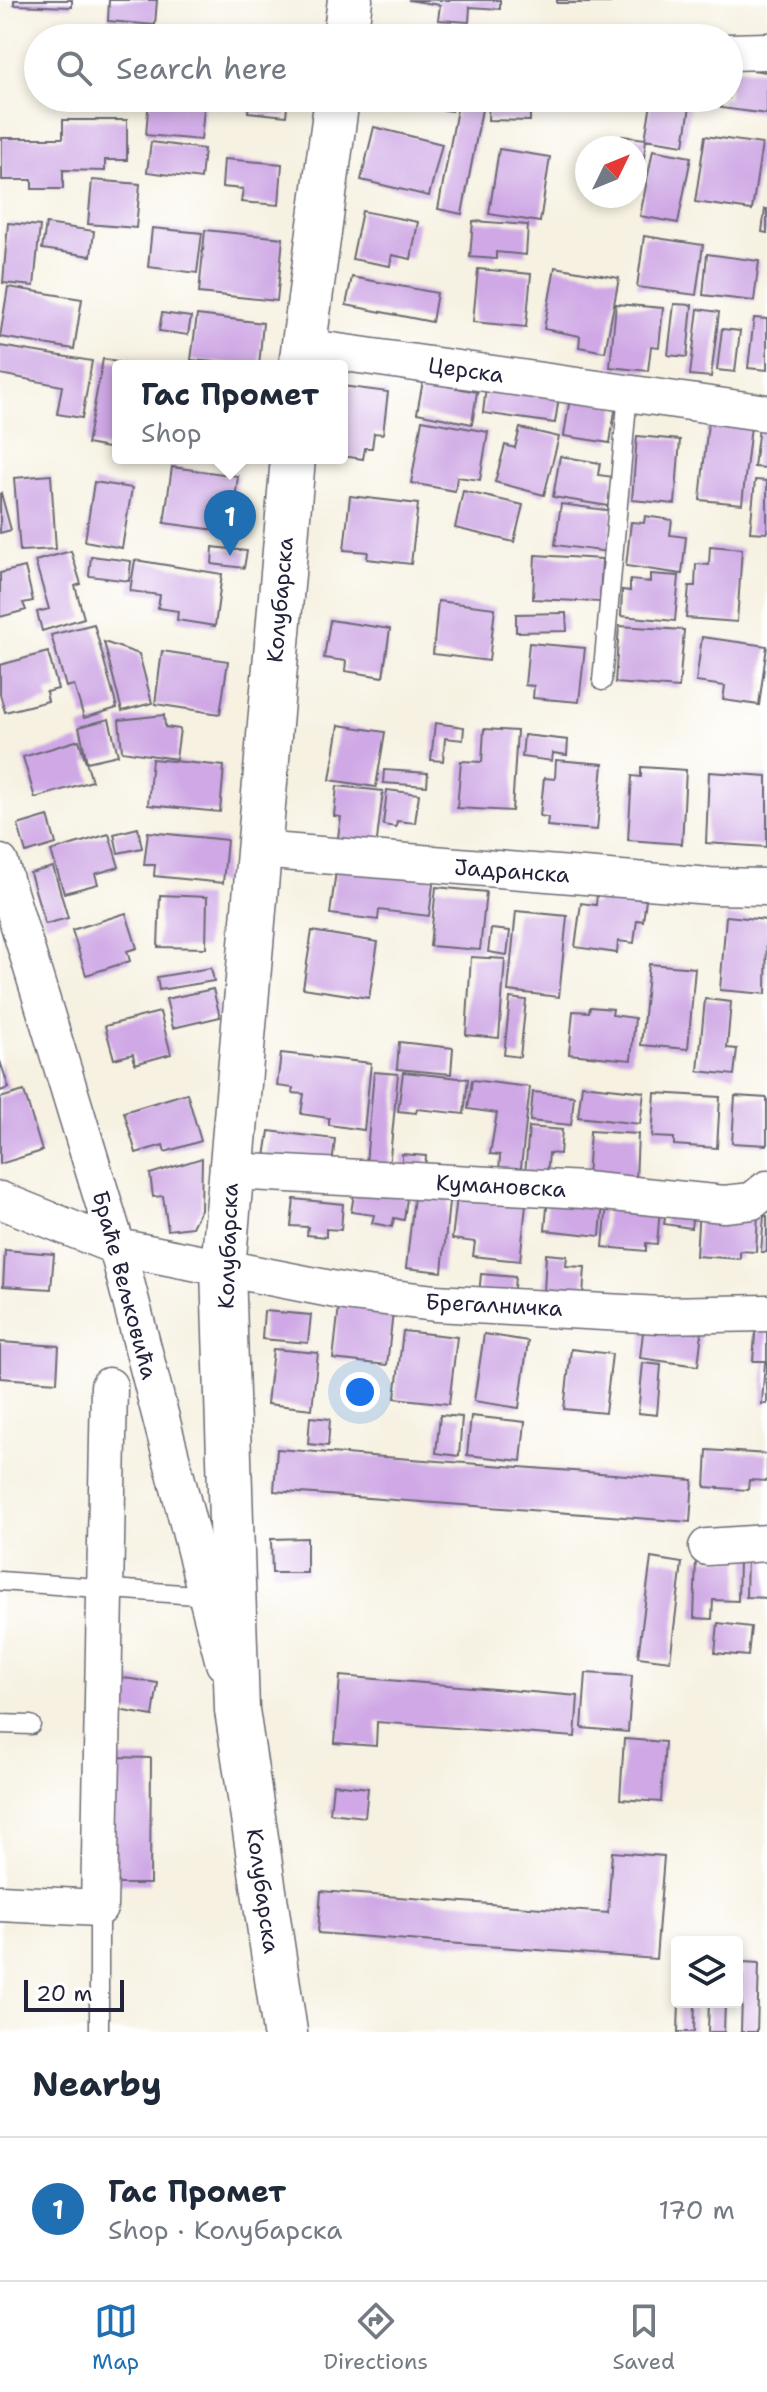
<!DOCTYPE html>
<html lang="en">
<head>
<meta charset="utf-8">
<style>
	body { margin:0; font-family:"Shantell Sans",sans-serif; background:#f2f2f3; color:#1f2937 }
	.controls { position:absolute; right:24px; bottom:24px; display:grid; overflow:hidden; border-radius:8px; box-shadow:0 4px 12px #0003 }
	.controls button { width:72px; height:72px; display:grid; place-items:center; padding:0; border:0; border-bottom:2px solid #e0e1e3; background:#fff; color:#1f2937; font:40px sans-serif }
	.compass { position:absolute; left:575px; top:136px; width:72px; height:72px; border-radius:50%; background:#fff; box-shadow:0 4px 12px #0003; rotate:47deg }
	.scale { position:absolute; left:24px; bottom:20px; width:100px; box-sizing:border-box; padding-left:8px; border:4px solid #22223b; border-top:0; font-size:22px; line-height:28px; white-space:nowrap; color:#22223b; -webkit-text-stroke:6px #fff; paint-order:stroke }
	.you { position:absolute; left:360px; top:1392px; width:28px; height:28px; margin:-20px; border:6px solid #fff; border-radius:50%; background:#1a73e8; box-shadow:0 0 0 12px #1a73e833 }
	.badge { display:grid; place-items:center; width:52px; height:52px; border-radius:50%; background:#1f6fb2; color:#fff; font-size:26px; font-weight:700 }
	.pin { position:absolute; translate:-50% -66px; filter:drop-shadow(0 2px 4px #0008) }
	.pin::after { content:''; position:absolute; top:42px; width:28px; height:24px; background:inherit; clip-path:polygon(0 0,100% 0,50% 100%) }
	.popup { position:absolute; left:112px; top:360px; width:236px; height:104px; box-sizing:border-box; display:grid; place-content:center; border-radius:8px; background:#fff; filter:drop-shadow(0 2px 6px #0005); font-size:26px; white-space:nowrap; color:#747a83 }
	.popup b { font-size:30px; color:#1f2937 }
	.popup::after { content:''; position:absolute; left:50%; top:100%; margin-left:-16px; border:16px solid transparent; border-top-color:#fff }
	.list { margin:0; padding:0; list-style:none }
	h2 { display:flex; justify-content:space-between; align-items:center; height:104px; margin:0; padding:0 32px; font-size:34px }
	h2 small { font-size:26px; font-weight:400; color:#747a83 }
	.list li { display:grid; grid-template-columns:52px 1fr auto; gap:24px; align-items:center; box-sizing:border-box; height:144px; padding:0 32px; border-top:2px solid #e0e1e3 }
	.list b { display:block; font-size:30px; white-space:nowrap }
	.list p { margin:0; font-size:26px; white-space:nowrap; color:#747a83 }
	.list em { font-size:26px; font-style:normal; color:#747a83 }
	.icon { flex:none; width:44px; height:44px; fill:none; stroke:currentColor; stroke-width:2; stroke-linecap:round; stroke-linejoin:round }
	.map { position:relative; flex:none; width:767px; height:2032px; overflow:hidden }
	.search { position:absolute; background:#fff; box-shadow:0 4px 12px #0003; left:24px; right:24px; top:24px; height:88px; display:flex; align-items:center; gap:20px; box-sizing:border-box; padding:0 28px; border-radius:44px; color:#747a83; font-size:30px }
	.sheet { height:248px; background:#fff }
	nav { display:flex; justify-content:space-around; align-items:center; box-sizing:border-box; height:112px; border-top:2px solid #e0e1e3; background:#fff; font-size:22px; color:#747a83 }
	nav a { display:grid; justify-items:center; gap:4px }
	nav .on { color:#1f6fb2 }
	.map>svg:first-child { display:block }
</style>
</head>
<body>
<div class="map">
<svg width="767" height="2032" viewBox="0 0 767 2032">
	<rect width="100%" height="100%" fill="#fff"/>
	<filter id="ink" filterUnits="userSpaceOnUse"><feTurbulence type="fractalNoise" baseFrequency=".0125" numOctaves="2"/><feDisplacementMap in="SourceGraphic" scale="16" xChannelSelector="R" yChannelSelector="G"/><feConvolveMatrix kernelMatrix="1 2 1 2 8 2 1 2 1" color-interpolation-filters="sRGB"/></filter>
	<filter id="wash" filterUnits="userSpaceOnUse"><feTurbulence type="fractalNoise" baseFrequency=".006" numOctaves="4" result="noise"/><feDisplacementMap in="SourceGraphic" scale="32" xChannelSelector="R" yChannelSelector="G"/><feGaussianBlur stdDeviation="1.8" result="paint"/><feColorMatrix in="noise" values="0 0 0 0 0 0 0 0 0 0 0 0 0 0 0 0 0 1.4 0 .05"/><feComposite in="paint" operator="in"/></filter>
	<g filter="url(#wash)">
		<rect width="100%" height="100%" fill="#f6f1e1"/>
		<g id="blocks">
			<path fill="#cfa8e5" d="M14 0H72V7L14 5Z
				M109 0H157L155 25 108 21Z
				M408 0H500V9L470 7 469 22 438 20 440 5Z
				M557 0H610V3H557Z
				M729 67 767 72V114L721 108 722 98H729Z
				M149 98H205L201 140 146 135Z
				M231 98H288L286 116 248 112 249 102Z
				M412 98H454L452 111 411 105Z
				M489 98H530V121L488 120Z
				M652 98 691 100 684 145 645 139Z
				M459 99 483 104 462 214 438 209Z
				M63 120H127V160H105V171L63 170V189H32V180H2V138H63Z
				M374 127 442 144 429 196 361 180Z
				M622 136 646 139 641 185 635 184V148H620Z
				M705 136 762 144 752 210 695 202Z
				M151 142 204 149 201 179 147 172Z
				M499 149 550 157 540 222 489 214Z
				M653 150 691 157 678 223 640 216Z
				M224 159 282 164 279 205 241 202 243 189 222 187Z
				M92 180 140 184 136 228 88 224Z
				M765 209H767V233L762 232Z
				M362 211 418 222 411 259 392 255 390 266 352 259Z
				M473 221 528 225 526 255 496 252V259L470 257Z
				M8 223 40 226 34 286 3 283Z
				M46 224 94 231 91 256 42 249Z
				M152 228 202 233 197 273 148 267Z
				M205 230 283 238 277 301 199 293Z
				M644 236 703 245 696 295 637 287Z
				M707 254 759 261 754 301 703 295Z
				M555 267 619 278 605 352 579 347 580 336 544 329Z
				M478 269 531 274 526 327 473 322Z
				M352 277 437 293 432 322 346 305Z
				M8 287 82 299 74 349 0 337Z
				M616 304 663 308 659 347 651 346 648 371 610 367Z
				M674 304 692 305 687 357 668 355Z
				M698 309 719 312 711 377 690 375Z
				M162 313 191 317 188 335 159 331Z
				M197 315 263 323 259 366 191 360Z
				M754 318 767 319V370L748 368Z
				M722 329 740 331 735 372 717 370Z
				M0 346 92 361 82 418 57 414 62 386 0 374Z
				M103 359 130 365 118 366V450L87 444Z
				M423 381 477 392 472 424 417 413Z
				M342 386 388 392 383 434 374 433 372 448H365L363 459 342 456Z
				M486 387 559 397 555 423 483 413Z
				M570 397 616 405 610 443 564 436Z
				M422 420 488 432 480 480 457 477 455 491 411 483Z
				M708 422 751 426 742 504 700 500Z
				M759 427 767 428V468L754 467Z
				M520 428 559 437 544 495 495 482 505 445 515 448Z
				M637 436 680 440 675 504 632 500Z
				M560 456 600 463 598 475 614 477 608 506 553 497Z
				M172 467 238 476 231 532 164 523Z
				M51 475 56 549 20 551 14 478Z
				M755 480 767 481V533L750 532Z
				M94 482 132 488 122 548 85 541Z
				M463 491 523 505 514 542 455 528Z
				M1 493 11 530 0 533V494Z
				M350 496 418 504 411 564 367 559 368 552 344 550Z
				M561 504 613 511 608 552 555 545Z
				M645 516 672 520 670 535 686 537 682 574 626 566 631 522 644 523Z
				M710 546 742 549 737 622 686 618 689 586H695L696 564 709 565Z
				M213 547 247 551 244 568 212 564Z
				M71 551 81 584 75 586 84 618 42 631 37 612 49 609 35 561Z
				M535 555 602 559 600 602 533 599Z
				M91 556 131 561 129 581 89 576Z
				M135 560 222 574 215 626 177 620 178 611 158 608 160 595 130 591Z
				M25 567 33 601 23 603 26 610 0 617V573Z
				M650 574 679 576 675 621 621 616 622 590 630 591V580L650 582Z
				M438 601 495 608 489 661 433 654Z
				M566 613 567 631 516 632V614Z
				M330 620 390 629 383 677 345 671 346 661 324 658Z
				M94 624 117 708 84 718 74 685 66 687 51 635Z
				M619 626 684 630 679 688 615 683Z
				M702 637 767 646 759 705 723 700 725 686 696 682Z
				M104 642 139 654 152 703 122 711Z
				M529 643 585 648 579 702 533 698 534 686 525 685Z
				M162 651 228 661 220 714 155 704Z
				M48 652 58 689 46 692 48 701 5 712 0 694V665Z
				M164 715 165 727 180 729 176 759 122 751 119 720Z
				M109 719 118 755 87 762 79 727Z
				M435 723 464 727 463 740 445 738 443 761 431 760Z
				M339 725 385 732 376 787 330 780Z
				M484 729 517 731 512 811 457 808 461 761 482 762Z
				M524 735 568 740 567 755 553 753 552 761 522 757Z
				M79 740 92 781 35 798 23 757Z
				M152 759 224 766 220 812 148 805Z
				M556 760 603 764 597 830 547 826 548 817 540 816 544 778 555 779Z
				M641 767 686 770 682 844 628 840 632 776 641 777Z
				M384 770 428 773 427 786 383 783Z
				M709 772 767 776V847L706 843Z
				M337 786 383 791 376 848 337 844 341 817 334 816Z
				M387 790 419 794 415 823 397 821 396 827 383 825Z
				M48 816 56 844 26 853 18 825Z
				M138 828 142 848 118 853 114 834Z
				M148 832 227 840 223 883 154 876 155 865H144Z
				M109 834 119 867 95 874 98 884 64 893 51 851Z
				M337 864 434 877 429 916 379 910 378 920 330 914Z
				M53 867 68 918 45 924 30 873Z
				M436 887 486 892 480 950 430 946Z
				M597 893 646 900 643 921 637 920 634 943 618 941 617 953 575 947 581 903 596 905Z
				M160 895 207 897 206 948 158 947Z
				M516 911 567 916 559 997 508 991Z
				M126 913 137 948 127 951 130 961 86 975 72 930Z
				M726 916 767 920 766 994 720 990Z
				M491 929 510 931 507 955 488 952Z
				M312 931 378 942 369 998 303 988Z
				M471 957 505 959 499 1038 466 1035Z
				M649 964 695 968 688 1049 641 1045Z
				M211 968 214 981 159 990 157 977Z
				M213 989 220 1017 173 1028 166 999Z
				M510 998 526 1000 520 1057 504 1055Z
				M705 999 731 1002 727 1048 737 1049 734 1075 698 1071Z
				M590 1007 613 1009 612 1015 635 1018 631 1060 569 1054 573 1011 589 1012Z
				M160 1012 171 1054 135 1064 133 1054 114 1059 105 1026Z
				M399 1042 453 1048 451 1074 397 1069Z
				M281 1053 371 1063 364 1130 329 1125V1118L301 1114 304 1094 292 1093 293 1088 277 1086Z
				M0 1061 9 1088 0 1091Z
				M374 1072 398 1074 389 1167 366 1164Z
				M403 1072 468 1079 464 1114 417 1109 416 1113 398 1111Z
				M472 1080 530 1087 520 1176 499 1174 500 1155 490 1154 497 1113 468 1109Z
				M582 1085 644 1092 640 1124 578 1117Z
				M24 1091 42 1151 0 1164V1098Z
				M533 1092 574 1096 571 1125 530 1121Z
				M187 1093 201 1141 165 1152 163 1145 136 1153 124 1112Z
				M655 1093 720 1097 717 1148 674 1145V1138L652 1137Z
				M735 1096 767 1098V1145L732 1143Z
				M529 1127 562 1130 560 1154 549 1153 547 1176 525 1174Z
				M269 1131 335 1139 332 1165 265 1157Z
				M590 1131 638 1134 636 1181 587 1179Z
				M402 1154 426 1156 425 1173 402 1172Z
				M202 1158 201 1209 192 1227 168 1230 163 1196 153 1197 150 1174Z
				M415 1188 450 1192 442 1272 406 1268Z
				M355 1189 407 1198 404 1220 394 1218 392 1227 372 1223 374 1215 351 1212Z
				M548 1196 603 1202 600 1236 545 1230Z
				M457 1197 526 1205 520 1261 473 1256 475 1242 452 1239Z
				M294 1199 343 1204 341 1230 326 1229V1237L307 1235 308 1227 291 1226Z
				M607 1203 660 1208 657 1244 646 1243V1251L603 1247Z
				M667 1207 693 1211 691 1228 664 1224Z
				M699 1208 758 1212 756 1252 740 1251V1259L696 1256Z
				M764 1216H767V1252H761Z
				M5 1250 54 1254 51 1289 3 1286Z
				M546 1254 567 1256 566 1266 585 1267 583 1295 544 1292Z
				M481 1274 515 1277 513 1298 479 1295Z
				M339 1306 393 1312 387 1365 333 1359Z
				M264 1311 311 1315 308 1343 262 1339Z
				M756 1323 767 1324V1404H762L765 1361H753Z
				M644 1324 702 1331 698 1366 640 1358Z
				M403 1331 457 1337 449 1404 395 1398Z
				M484 1334 528 1341 519 1408 474 1401Z
				M0 1342 59 1346 57 1382 0 1378Z
				M273 1349 318 1353 312 1409 267 1404Z
				M571 1349 612 1354 605 1413 564 1409Z
				M643 1363 661 1365 657 1415 638 1413Z
				M440 1415 462 1417 459 1456 436 1453Z
				M471 1416 525 1422 521 1461 467 1455Z
				M310 1417 330 1419 328 1446 308 1444Z
				M277 1449 693 1480 690 1522 274 1491Z
				M707 1450 767 1454V1481L749 1480 748 1490 705 1487Z
				M307 1538V1573H272L271 1539Z
				M747 1556 767 1557V1598L746 1597Z
				M651 1558 682 1563 670 1661 638 1657Z
				M696 1558 739 1560 738 1601 713 1600 712 1619 694 1618Z
				M718 1623 751 1627 748 1656 715 1653Z
				M586 1673 632 1676 628 1732 582 1728Z
				M340 1676 578 1696 575 1737 377 1722 376 1746 335 1743Z
				M118 1677 158 1683 153 1716 112 1709Z
				M624 1739 665 1742 661 1802 620 1799Z
				M113 1757 151 1758 150 1884H112Z
				M333 1784 368 1788 365 1817 330 1813Z
				M612 1852 664 1856 656 1959 318 1933 321 1891 608 1913Z
				M743 1962 759 1963 757 2032H741Z
				M679 2002H695L694 2032H678Z
				M709 2002H725L724 2032H708Z"/>
		</g>
	</g>
	<g filter="url(#ink)">
		<use href="#blocks" fill-opacity="0" stroke="#6c6a75" stroke-width="2"/>
		<g fill="none" stroke-linecap="round" stroke-linejoin="round">
			<g stroke="#6c6a75" stroke-width="21">
				<path id="lane" d="M602 681 628 393
					M0 1581 210 1596
					M0 1724 31 1725
					M99 1908V2032"/>
			</g>
			<g stroke="#6c6a75" stroke-width="39">
				<path id="street" d="M729 52 767 51
					M303 347 767 413
					M258 850 710 886 767 887
					M0 863 117 1247 224 1663
					M231 1171 584 1190 724 1204 752 1201 767 1189
					M0 1200 117 1247 351 1293 435 1303 661 1315 767 1313
					M707 1547 767 1543
					M0 1903 99 1908 109 1386"/>
			</g>
			<g stroke="#6c6a75" stroke-width="47">
				<path id="secondary" d="M345 38 350 0
					M301 366 337 98
					M285 2032 237 1710 223 1269 293 458"/>
			</g>
			<use href="#lane" stroke="#fff" stroke-width="18"/>
			<use href="#street" stroke="#fff" stroke-width="36"/>
			<use href="#secondary" stroke="#fff" stroke-width="44"/>
		</g>
	</g>
	<g text-anchor="middle" dominant-baseline="central" stroke-width="7" stroke-linejoin="round" paint-order="stroke">
		<g font-size="22" fill="#22223b" stroke="#fff">
			<text transform="translate(466 370) rotate(8)">Церска</text>
			<text transform="translate(280 600) rotate(-85)">Колубарска</text>
			<text transform="translate(512 871) rotate(4)">Јадранска</text>
			<text transform="translate(501 1186) rotate(3)">Кумановска</text>
			<text transform="translate(228 1246) rotate(-88)">Колубарска</text>
			<text transform="translate(125 1285) rotate(75)">Браће Вељковића</text>
			<text transform="translate(494 1305) rotate(3)">Брегалничка</text>
			<text transform="translate(263 1891) rotate(82)">Колубарска</text>
		</g>
	</g>
</svg>
<div class="controls">
<button><svg class="icon" aria-label="layers" viewBox="0 0 24 24"><path d="M12 4l9 5-9 5-9-5zM3 14l9 5 9-5"/></svg></button>
</div>
<svg class="compass" viewBox="-18 -18 36 36"><path d="M0-13l5 13h-10z" fill="#e53935"/><path d="M0 13l5-13h-10z" fill="#747a83"/></svg>
<div class="scale">20 m</div>
<div class="you"></div>
<div class="pin badge" style="left:230px;top:556px">1</div>
<div class="popup"><b>Гас Промет</b>Shop</div>
<div class="search"><svg class="icon" aria-label="search" viewBox="0 0 24 24"><circle cx="10" cy="10" r="6"/><path d="M15 15l6 6"/></svg>Search here</div>
</div>
<section class="sheet">
<h2>Nearby<small></small></h2>
<ul class="list">
<li><span class="badge">1</span><div><b>Гас Промет</b><p>Shop · Колубарска</p></div><em>170 m</em></li>
</ul>
</section>
<nav>
<a class="on"><svg class="icon" aria-label="map" viewBox="0 0 24 24"><path d="M3 6l6-2 6 2 6-2v14l-6 2-6-2-6 2zM9 4v14M15 6v14"/></svg>Map</a>
<a><svg class="icon" aria-label="directions" viewBox="0 0 24 24"><path d="M12 3l9 9-9 9-9-9zM9 14v-3h6M13 9l2 2-2 2"/></svg>Directions</a>
<a><svg class="icon" aria-label="saved" viewBox="0 0 24 24"><path d="M7 4h10v16l-5-4-5 4z"/></svg>Saved</a>
</nav>
</body>
</html>
